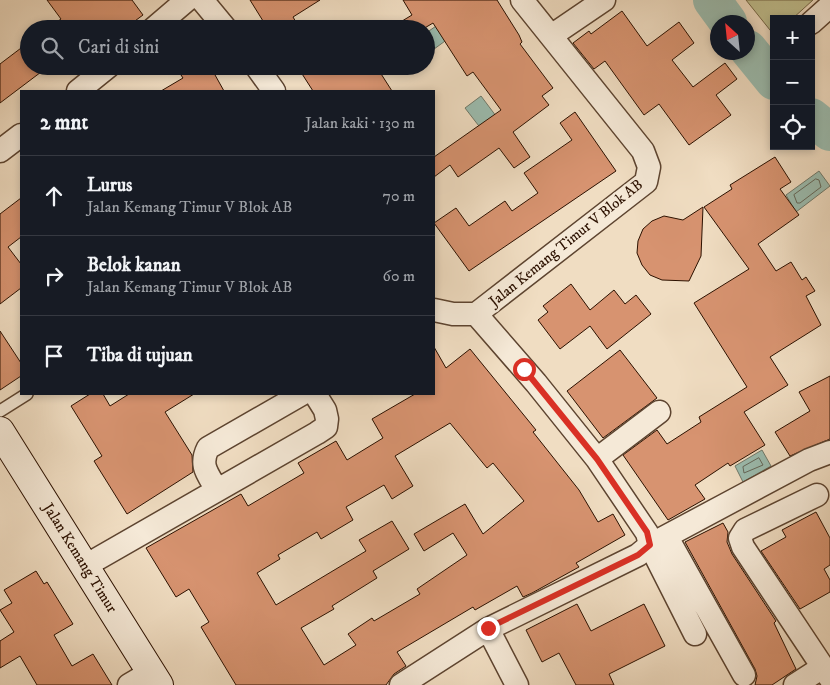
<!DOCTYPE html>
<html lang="id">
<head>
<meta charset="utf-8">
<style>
	body { margin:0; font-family:"IM FELL DW Pica",serif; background:#242831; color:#f1f3f6 }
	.controls { position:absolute; right:15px; top:15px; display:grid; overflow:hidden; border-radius:0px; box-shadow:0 2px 8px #0003 }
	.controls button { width:45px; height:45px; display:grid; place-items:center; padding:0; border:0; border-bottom:1px solid #363941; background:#171b24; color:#f1f3f6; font:25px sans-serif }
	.compass { position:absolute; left:710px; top:15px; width:45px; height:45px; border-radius:50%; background:#171b24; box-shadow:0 2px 8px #0003; rotate:333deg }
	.stop { position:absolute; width:15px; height:15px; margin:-11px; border:4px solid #d93025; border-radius:50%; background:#fff }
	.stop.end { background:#d93025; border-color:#fff; box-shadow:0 1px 5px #0008 }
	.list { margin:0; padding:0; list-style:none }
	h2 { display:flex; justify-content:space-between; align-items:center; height:65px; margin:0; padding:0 20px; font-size:21px }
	h2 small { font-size:16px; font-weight:400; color:#9ea1a6 }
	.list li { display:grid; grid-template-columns:32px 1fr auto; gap:15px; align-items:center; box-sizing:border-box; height:80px; padding:0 20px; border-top:1px solid #363941 }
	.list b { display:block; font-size:19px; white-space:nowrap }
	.list p { margin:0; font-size:16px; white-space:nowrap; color:#9ea1a6 }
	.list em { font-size:16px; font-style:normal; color:#9ea1a6 }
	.icon { flex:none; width:28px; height:28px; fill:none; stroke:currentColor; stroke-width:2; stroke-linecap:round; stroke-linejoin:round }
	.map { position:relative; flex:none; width:830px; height:685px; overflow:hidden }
	.search { position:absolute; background:#171b24; box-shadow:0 2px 8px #0003; left:20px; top:20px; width:415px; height:55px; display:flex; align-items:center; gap:12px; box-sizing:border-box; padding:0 18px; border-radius:28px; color:#9ea1a6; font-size:19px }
	.panel { position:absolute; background:#171b24; box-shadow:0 2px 8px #0003; left:20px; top:90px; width:415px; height:305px; border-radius:0px }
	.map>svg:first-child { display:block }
</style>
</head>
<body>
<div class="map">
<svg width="830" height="685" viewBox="0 0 830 685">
	<rect width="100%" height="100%" fill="#f0ddc2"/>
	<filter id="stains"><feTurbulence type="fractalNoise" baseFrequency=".004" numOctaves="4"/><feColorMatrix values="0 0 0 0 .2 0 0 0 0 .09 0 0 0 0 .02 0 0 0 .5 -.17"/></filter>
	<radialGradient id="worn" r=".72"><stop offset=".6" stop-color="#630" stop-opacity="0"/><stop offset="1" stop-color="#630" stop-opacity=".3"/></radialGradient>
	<path fill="#c0bf8f" stroke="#766848" d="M746 0H813L792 19H774V35Z"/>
	<path fill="#9bbcaf" stroke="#6f7869" d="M452 15 463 28 430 52 426 47V33Z
		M481 96 508 132 492 143 465 108Z
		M819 171 830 186 796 212 786 195Z
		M762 450 771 466 743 482 735 466Z"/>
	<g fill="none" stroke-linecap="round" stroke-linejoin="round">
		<path stroke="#646658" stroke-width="1" d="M816 179 819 180 821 187 800 203H797L794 195Z
			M759 458 763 465 744 473 743 467Z"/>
		<path stroke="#9bbcaf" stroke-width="38" d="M712 0 728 22
			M748 49 774 81
			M811 117 830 132"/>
	</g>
	<path fill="#d79370" stroke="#2c1100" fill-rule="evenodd" d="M47 0H132L143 15 124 29H47L61 19Z
		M250 0H320L293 17 300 29H268Z
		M403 0H497L519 35 522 42 520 44 553 88 542 96 549 105 513 132 530 157 514 168 499 148 458 177 450 165 434 177V157L501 110 473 72 467 76 433 23 423 29H389L412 15Z
		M622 11 647 46 679 22 694 43 672 60 693 87 725 63 737 79 716 95 731 115 689 145 659 104 644 115 605 61 594 69 573 43 589 31 591 34Z
		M29 42V66H49L0 103V64Z
		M195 66H210L224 91H161L183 78 181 75Z
		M297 66H376L392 91H313Z
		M575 112 616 171 469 271 434 223 456 208 469 226 505 201 512 211 538 193 524 173 572 140 560 123Z
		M775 157 791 182 780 189 799 215 758 244 776 271 791 262 802 280 806 277 815 291 806 296 821 325 770 357 788 385 744 412 765 445 730 466 728 463 695 485 705 499 668 520 623 455 657 430 667 444 701 422 699 417 747 387 694 303 749 269 704 207 732 189 730 185Z
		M21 198V237L8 247 21 264V288L0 304V214Z
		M703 207 701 256 689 281 662 280 650 275 642 265 637 253 638 241 643 229 652 221 664 216 683 220Z
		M571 284 590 310 614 290 625 304 636 295 651 314 607 349 590 326 560 349 538 320 548 312 543 306Z
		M0 331 21 363V376L0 390Z
		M434 347 446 368 470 349 536 430 533 432 579 490 598 522 613 514 625 535 576 563 579 567 532 593 523 597 517 586 475 610 473 607 397 652 406 666 394 674 386 685H236L201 627 209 622 189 589 176 597 146 548 241 494 248 506 304 473 298 463 336 441 347 460 383 438 372 419 415 394H434ZM450 423 487 468 493 463 524 501 483 534 465 504 414 534 424 551 453 533 467 555 417 589 420 594 374 621 372 618 348 634 356 645 324 665 301 628 334 609 332 606 377 578 373 571 409 549 392 521 359 540 366 551 276 605 257 573 280 559 278 555 317 532 321 539 353 520 346 507 384 485 392 499 413 486 395 456Z
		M620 350 657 398 603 438 567 391Z
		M830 376V439L790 456 775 432 810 411 799 392Z
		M90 394H103L110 406 129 394H194L165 412 192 455 193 472 127 514 94 461 102 456 71 406Z
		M816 512 830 538V565L824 569 830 580V592L800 609 761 551 786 537 782 530Z
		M723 523 728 532 727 542 732 554 776 621 774 623 796 669 772 685H755L757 676 755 669 685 542Z
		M36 571 44 584 47 582 73 624 54 635 72 666 93 654 112 685H37L20 656 0 668V641L14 632 0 610 12 603 4 590Z
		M577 604 591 631 644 604 665 646 609 674 614 685H576L559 653 542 662 526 630Z"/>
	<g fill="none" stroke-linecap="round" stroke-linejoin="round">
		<g stroke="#5d4430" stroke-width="14">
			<path id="lane" d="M0 411 27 394"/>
		</g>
		<g stroke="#5d4430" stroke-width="25">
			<path id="street" d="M202 0 226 29
				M811 23 830 6
				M153 29 187 0
				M551 36 604 0
				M256 66 274 91
				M78 91 109 66
				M0 151 21 135
				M476 314 646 182 649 167 643 151 522 0
				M597 459 659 412
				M217 490C208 474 199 466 208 448L302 394
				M817 495 745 530 740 538 743 547 830 678
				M667 537 744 675
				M85 566 317 433 326 427 327 419 325 410 315 394
				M488 629 517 685
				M695 634 650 545 809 460 830 452
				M129 685 151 672
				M401 685 488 629 638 555 650 545 647 533 597 459 536 383 476 314H453L434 310
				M795 685 823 667"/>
		</g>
		<g stroke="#2c1100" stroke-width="30">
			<path id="secondary" d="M0 431 159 685"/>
		</g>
		<use href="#lane" stroke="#f5e9d7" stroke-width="11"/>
		<use href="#street" stroke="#f5e9d7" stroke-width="22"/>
		<use href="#secondary" stroke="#f5e9d7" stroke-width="28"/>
	</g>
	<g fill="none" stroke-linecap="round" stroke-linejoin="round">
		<path stroke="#d93025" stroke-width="6" d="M488 628 638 555 650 545 647 532 597 459 524 369"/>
	</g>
	<g text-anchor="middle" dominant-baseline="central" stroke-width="4.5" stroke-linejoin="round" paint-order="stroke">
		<g font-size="15" fill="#2c1100" stroke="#f5e9d7">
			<text transform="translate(566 243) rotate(-39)">Jalan Kemang Timur V Blok AB</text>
			<text transform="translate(80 558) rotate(58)">Jalan Kemang Timur</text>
		</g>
	</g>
	<rect width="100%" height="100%" filter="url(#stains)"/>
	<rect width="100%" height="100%" fill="url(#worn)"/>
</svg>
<div class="controls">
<button>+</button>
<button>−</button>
<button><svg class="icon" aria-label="locate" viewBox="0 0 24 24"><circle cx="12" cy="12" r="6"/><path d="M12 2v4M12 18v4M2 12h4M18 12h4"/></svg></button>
</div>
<svg class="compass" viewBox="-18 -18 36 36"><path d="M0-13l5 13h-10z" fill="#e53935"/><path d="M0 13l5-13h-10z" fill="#9ea1a6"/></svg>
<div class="stop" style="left:524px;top:369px"></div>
<div class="stop end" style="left:488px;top:628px"></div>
<div class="search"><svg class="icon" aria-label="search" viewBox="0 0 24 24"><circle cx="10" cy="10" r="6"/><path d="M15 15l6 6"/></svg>Cari di sini</div>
<section class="panel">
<h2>2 mnt<small>Jalan kaki · 130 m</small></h2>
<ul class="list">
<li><svg class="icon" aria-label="ahead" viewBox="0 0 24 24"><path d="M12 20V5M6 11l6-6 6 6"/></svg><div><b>Lurus</b><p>Jalan Kemang Timur V Blok AB</p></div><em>70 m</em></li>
<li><svg class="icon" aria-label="right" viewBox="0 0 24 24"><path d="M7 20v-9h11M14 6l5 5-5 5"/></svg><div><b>Belok kanan</b><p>Jalan Kemang Timur V Blok AB</p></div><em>60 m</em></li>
<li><svg class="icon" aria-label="arrive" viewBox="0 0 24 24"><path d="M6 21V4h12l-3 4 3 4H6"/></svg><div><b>Tiba di tujuan</b></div></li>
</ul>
</section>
</div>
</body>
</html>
